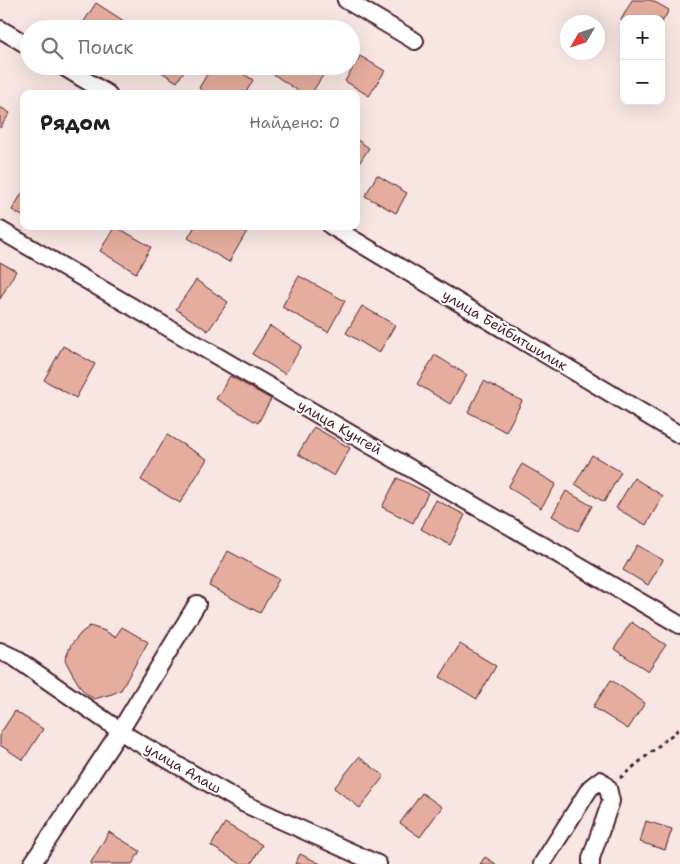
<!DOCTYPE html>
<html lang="ru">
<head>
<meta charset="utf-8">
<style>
	body { margin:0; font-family:"Shantell Sans",sans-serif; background:#f2f2f2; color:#202124 }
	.controls { position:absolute; right:15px; top:15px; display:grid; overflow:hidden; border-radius:10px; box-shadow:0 5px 20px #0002 }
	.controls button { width:45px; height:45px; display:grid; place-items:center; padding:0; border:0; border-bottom:1px solid #e0e0e0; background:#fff; color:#202124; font:25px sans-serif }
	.compass { position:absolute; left:560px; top:15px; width:45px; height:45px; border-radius:50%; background:#fff; box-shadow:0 5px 20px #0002; rotate:231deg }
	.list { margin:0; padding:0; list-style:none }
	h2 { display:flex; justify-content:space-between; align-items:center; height:65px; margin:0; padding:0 20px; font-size:21px }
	h2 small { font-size:16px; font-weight:400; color:#757577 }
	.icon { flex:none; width:28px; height:28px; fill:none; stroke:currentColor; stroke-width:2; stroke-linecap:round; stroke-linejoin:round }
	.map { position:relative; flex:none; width:680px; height:864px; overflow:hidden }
	.search { position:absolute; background:#fff; box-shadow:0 5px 20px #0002; left:20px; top:20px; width:340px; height:55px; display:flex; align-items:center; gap:12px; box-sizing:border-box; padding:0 18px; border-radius:28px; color:#757577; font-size:19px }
	.panel { position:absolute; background:#fff; box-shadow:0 5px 20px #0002; left:20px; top:90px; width:340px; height:140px; border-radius:10px }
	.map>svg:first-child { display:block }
</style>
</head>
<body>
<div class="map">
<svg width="680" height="864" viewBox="0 0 680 864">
	<rect width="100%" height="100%" fill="#f7e6e2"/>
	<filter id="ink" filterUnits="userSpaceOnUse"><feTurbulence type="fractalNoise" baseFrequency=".02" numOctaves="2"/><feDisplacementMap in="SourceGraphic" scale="10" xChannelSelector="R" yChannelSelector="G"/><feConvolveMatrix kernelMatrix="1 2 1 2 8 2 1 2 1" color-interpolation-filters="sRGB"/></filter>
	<g filter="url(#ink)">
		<path fill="#e5ad9d" stroke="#4a1f2b" d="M632 0H651L669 10 661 24V19H624V21L621 20Z
			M96 3 133 27 132 29H79Z
			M360 56 385 71 369 96 345 81Z
			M152 66H187L177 82Z
			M212 66H231L253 80 245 94H208L199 88Z
			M274 66H329L311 94H303L270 72Z
			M0 107 10 113 0 128Z
			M356 139 369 148 356 168Z
			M377 175 407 193 396 213 365 196Z
			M24 190V217L12 210Z
			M115 226 151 247 136 273 100 251Z
			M195 226H250L229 262 188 238Z
			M0 262 16 271 0 299Z
			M299 276 345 301 328 332 282 307Z
			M196 280 228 302 208 331 176 309Z
			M362 306 395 325 379 353 346 333Z
			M270 326 302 346 285 374 252 354Z
			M63 346 95 364 76 398 44 380Z
			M435 355 467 375 450 404 417 384Z
			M230 376 271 399 258 423 216 399Z
			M484 381 522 401 506 432 468 412Z
			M314 427 350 448 334 476 298 454Z
			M167 435 207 459 180 503 141 480Z
			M592 455 621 472 604 502 575 484Z
			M522 464 556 484 541 508 508 487Z
			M397 478 428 493 413 523 382 507Z
			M634 478 663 496 646 525 616 508Z
			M566 491 592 506 578 531 552 516Z
			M436 500 465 515 450 545 421 529Z
			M637 545 663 560 648 585 623 570Z
			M228 551 279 579 260 613 209 586Z
			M631 622 666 645 648 671 614 649Z
			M90 626 105 631 115 637 122 627 148 642 121 690 112 694 94 699 83 691 73 675 65 660 71 645 81 633Z
			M460 644 496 666 477 699 440 677Z
			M611 680 645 703 628 729 593 707Z
			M15 711 43 729 23 760 0 745V734Z
			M359 757 384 776 360 808 334 788Z
			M422 793 442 807 420 837 400 823Z
			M646 821 672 829 665 850 640 842Z
			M225 823 262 845 251 864H241L211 846Z
			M109 832 140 851 132 864H90Z
			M300 854 321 864H295Z
			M485 857 496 864H480Z"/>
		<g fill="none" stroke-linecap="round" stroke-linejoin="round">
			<g stroke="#4a1f2b" stroke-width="20">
				<path id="street" d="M346 0 415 41
					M0 29 29 46
					M62 66 108 94
					M331 226 680 435
					M0 230 680 625
					M0 651 15 658 132 739 245 804 378 864
					M32 864 120 731 197 604
					M542 864 590 788 600 780 608 788 611 801 591 858V864"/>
			</g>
			<path stroke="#4a1f2b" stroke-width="3" stroke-dasharray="4 4" stroke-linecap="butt" d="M620 778 680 728"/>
			<use href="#street" stroke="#fff" stroke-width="16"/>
		</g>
	</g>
	<g text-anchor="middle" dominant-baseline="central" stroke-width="4" stroke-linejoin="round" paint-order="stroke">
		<g font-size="14" fill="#4a1f2b" stroke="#fff">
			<text transform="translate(505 330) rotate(31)">улица Бейбитшилик</text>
			<text transform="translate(340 427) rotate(30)">улица Кунгей</text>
			<text transform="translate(183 768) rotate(30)">улица Алаш</text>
		</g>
	</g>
</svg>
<div class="controls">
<button>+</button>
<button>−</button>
</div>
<svg class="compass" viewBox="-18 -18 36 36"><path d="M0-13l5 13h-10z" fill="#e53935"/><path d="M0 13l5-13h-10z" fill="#757577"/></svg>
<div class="search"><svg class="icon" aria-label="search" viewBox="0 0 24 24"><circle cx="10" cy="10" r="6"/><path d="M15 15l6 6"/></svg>Поиск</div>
<section class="panel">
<h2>Рядом<small>Найдено: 0</small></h2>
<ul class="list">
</ul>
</section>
</div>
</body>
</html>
